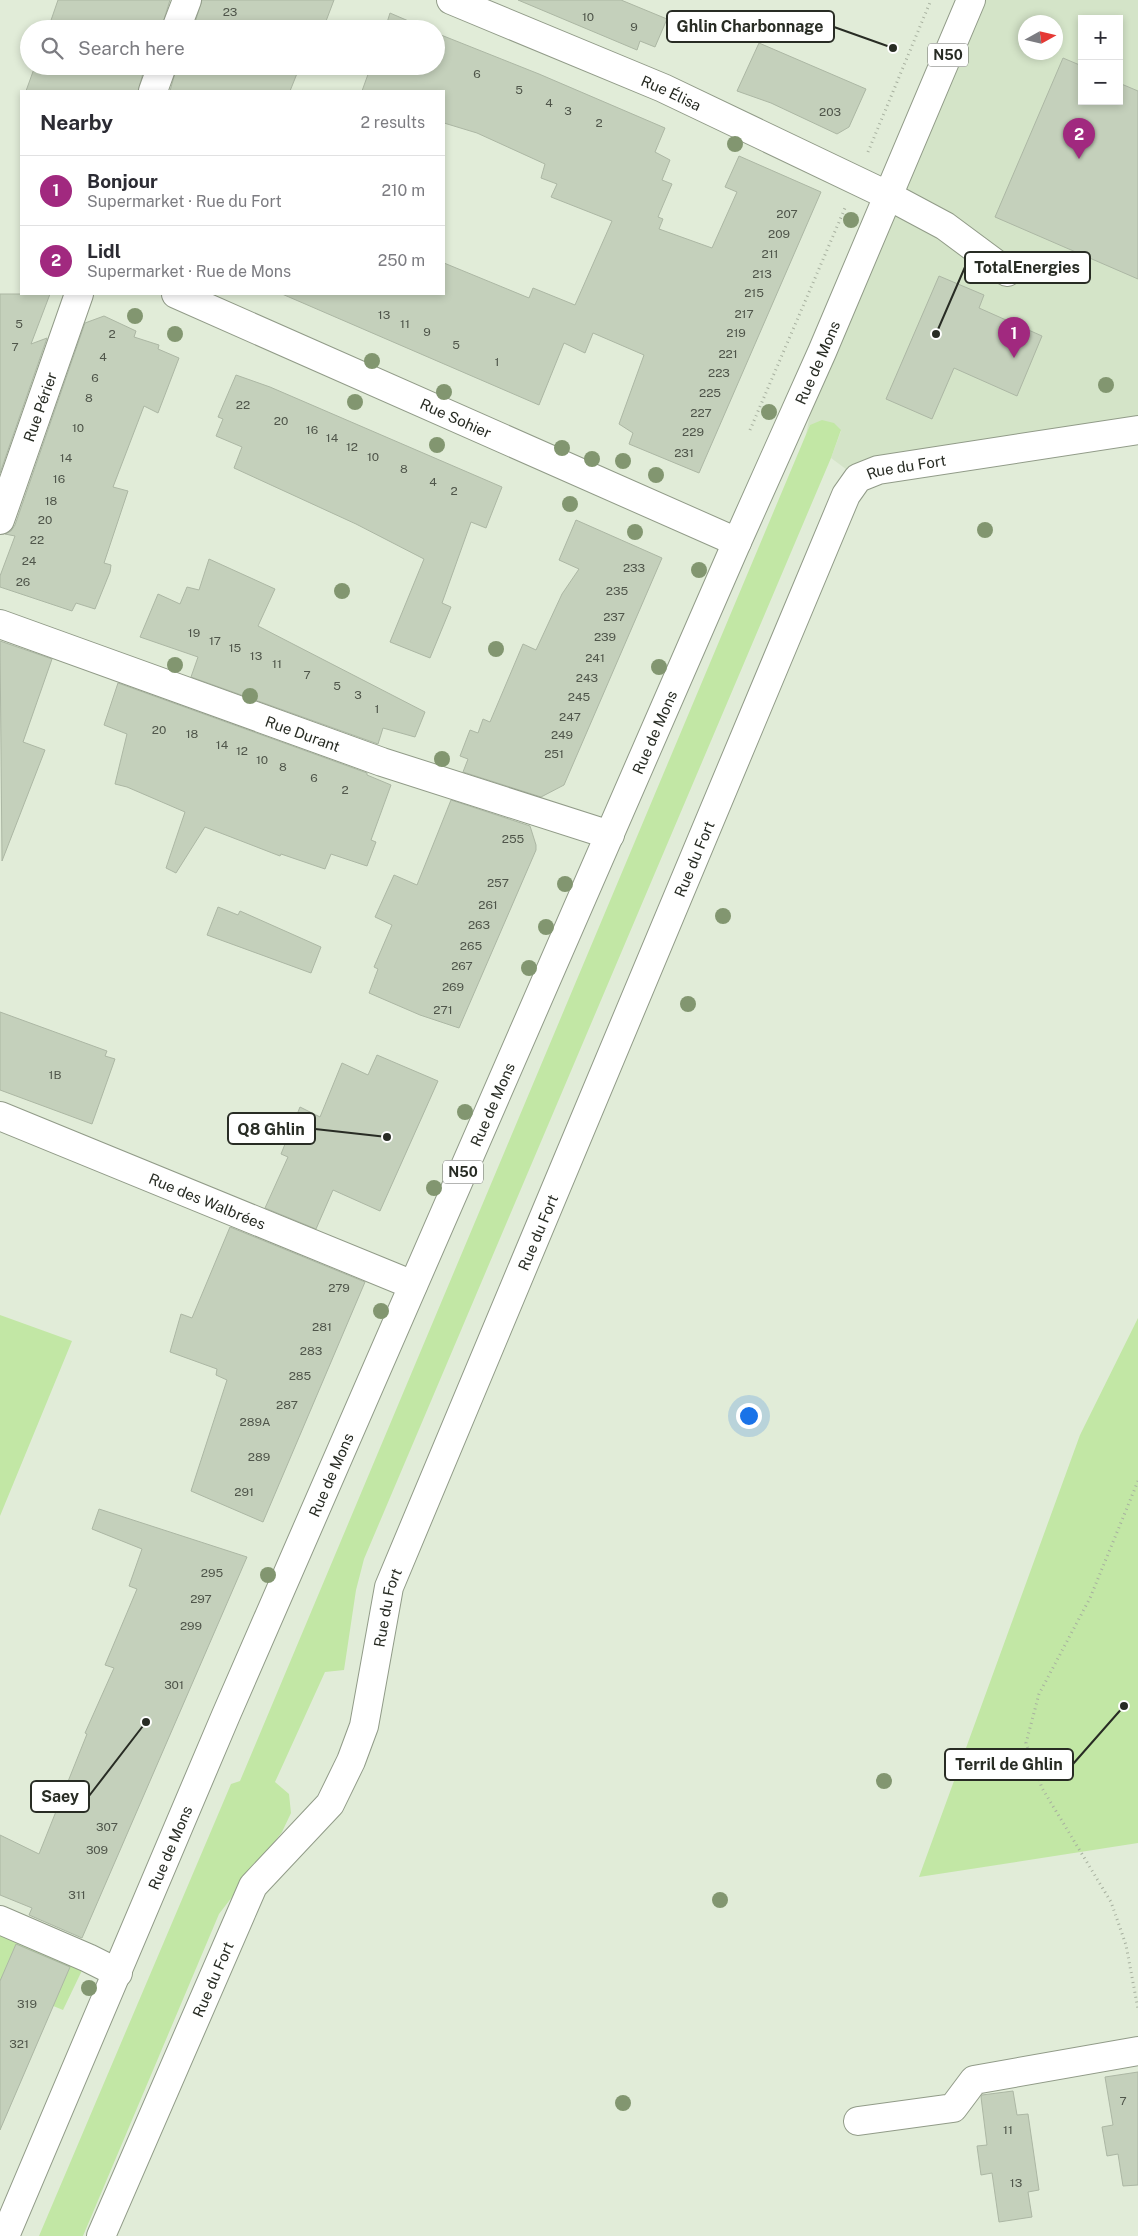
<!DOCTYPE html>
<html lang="en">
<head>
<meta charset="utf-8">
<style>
	body { margin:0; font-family:"Public Sans",sans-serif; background:#f7f7f7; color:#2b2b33 }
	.controls { position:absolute; right:15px; top:15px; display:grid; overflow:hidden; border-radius:0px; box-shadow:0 2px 8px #0003 }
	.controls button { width:45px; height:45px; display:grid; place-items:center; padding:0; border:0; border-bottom:1px solid #e1e1e2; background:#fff; color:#2b2b33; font:25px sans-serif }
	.compass { position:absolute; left:1018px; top:15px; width:45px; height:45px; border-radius:50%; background:#fff; box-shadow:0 2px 8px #0003; rotate:82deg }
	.you { position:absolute; left:748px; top:1415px; width:18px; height:18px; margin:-12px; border:4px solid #fff; border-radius:50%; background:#1a73e8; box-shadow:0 0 0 8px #1a73e833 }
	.badge { display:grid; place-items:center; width:32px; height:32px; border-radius:50%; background:#a1297f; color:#fff; font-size:16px; font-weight:700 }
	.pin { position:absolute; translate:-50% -41px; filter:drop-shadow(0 1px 2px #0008) }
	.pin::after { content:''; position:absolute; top:26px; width:18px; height:15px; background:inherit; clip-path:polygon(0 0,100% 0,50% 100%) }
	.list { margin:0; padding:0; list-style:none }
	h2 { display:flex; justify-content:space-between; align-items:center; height:65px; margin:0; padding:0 20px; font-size:21px }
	h2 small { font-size:16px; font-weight:400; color:#7c7c81 }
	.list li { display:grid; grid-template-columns:32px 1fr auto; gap:15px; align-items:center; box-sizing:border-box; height:70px; padding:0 20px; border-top:1px solid #e1e1e2 }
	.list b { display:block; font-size:19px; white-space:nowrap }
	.list p { margin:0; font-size:16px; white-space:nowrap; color:#7c7c81 }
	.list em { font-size:16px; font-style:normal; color:#7c7c81 }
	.icon { flex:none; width:28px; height:28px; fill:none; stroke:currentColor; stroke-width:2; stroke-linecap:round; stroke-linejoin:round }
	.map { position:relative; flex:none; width:1138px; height:2236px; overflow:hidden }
	.search { position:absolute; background:#fff; box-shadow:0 2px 8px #0003; left:20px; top:20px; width:425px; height:55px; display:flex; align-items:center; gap:12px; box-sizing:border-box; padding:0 18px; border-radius:28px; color:#7c7c81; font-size:19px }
	.panel { position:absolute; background:#fff; box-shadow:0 2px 8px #0003; left:20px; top:90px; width:425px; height:205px; border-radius:0px }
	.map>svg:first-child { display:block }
</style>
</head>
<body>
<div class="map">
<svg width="1138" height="2236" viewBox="0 0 1138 2236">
	<rect width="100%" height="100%" fill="#e1ecd8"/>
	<path fill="#d4e4c8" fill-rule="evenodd" d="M971 0H1138V430L858 478 831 458 841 431 810 425 806 435 822 352ZM1082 19H1119V101H1082ZM1026 22H1056V52H1026Z"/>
	<path fill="#c2e7a5" d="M822 420 834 423 841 430 831 458 364 1559 356 1590 344 1670 325 1672 275 1782 289 1794 291 1813 282 1832 219 1914 83 2236H39L231 1784 240 1781 810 425Z
		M0 1315 72 1341 0 1516Z
		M1138 1318V1843L919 1877 1080 1435Z
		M0 1921 88 1958 63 2010 0 1984Z"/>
	<path fill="#c4d0bb" stroke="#acb7a4" d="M58 0H170L161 29H48Z
		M202 0H334L323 29H193Z
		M518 0H621L667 19 655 47 640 41 637 50Z
		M390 13 427 29H385Z
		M436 33 539 74 665 128 655 152 670 160 662 180 672 184 658 217 663 219 659 229 712 248 737 192 725 187 739 156 821 192 699 473 629 444 633 433 619 424 644 355 593 333 585 353 564 343 539 405 282 294H444V263L529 298 533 288 575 305 612 221 551 197 557 184 541 178 545 164 477 133 444 123V91H362L371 66H436Z
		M759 43 866 89 849 127 837 134 771 103 737 91Z
		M1063 58 1082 66V101H1119V83L1138 91V279L995 217Z
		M35 66H145L138 91H26Z
		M177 66H300L290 91H170Z
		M939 276 984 295 979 308 1042 336 1017 396 954 368 932 419 886 399Z
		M0 294H50L31 344 47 338 0 473Z
		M104 316 136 331 134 337 159 345 158 349 179 358 158 413 144 406 113 487 128 491 104 563 111 565 110 572 95 609 76 603 72 611 0 587V576L15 536 5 534 11 531 15 525 85 323Z
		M236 375 270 387 502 487 486 528 471 522 442 603 451 607 430 658 390 642 424 559 356 524 234 468 242 447 216 436 223 419 218 417Z
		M576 520 662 558 564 785 541 797 463 772 468 759 460 756 470 730 478 733 483 719 490 722 523 644 536 650 562 594 579 569 559 560Z
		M209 559 275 589 258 626 425 712 415 737 383 728 378 744 191 677 198 657 140 637 158 594 180 604 187 587 199 590Z
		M0 641 52 659 23 742 45 750 2 861Z
		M118 683 367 773V775L391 785 371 840 376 842 367 866 331 854 325 869 281 854 280 856 205 827 176 873 166 868 185 812 127 787 115 784 127 734 104 725Z
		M451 800 530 826 536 845V850L459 1028 420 1015 369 993 378 969 374 967 392 925 375 917 394 875 417 885Z
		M218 907 238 915 240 911 321 947 311 973 207 935Z
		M0 1012 107 1051 105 1056 115 1059 92 1124 0 1090Z
		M377 1055 438 1081 380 1211 333 1190 316 1229 265 1208 288 1157 281 1154 300 1107 320 1117 342 1063 368 1075Z
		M230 1227 365 1282 263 1522 191 1491 227 1380 216 1375 217 1369 170 1352 181 1314 192 1318Z
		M99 1509 247 1557 82 1938 29 1915 32 1908 0 1895V1835L39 1854 87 1734 85 1733 114 1668 105 1665 137 1589 129 1586 142 1549 92 1529Z
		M16 1944 70 1967 0 2130V1981Z
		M1138 2072V2185L1123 2186 1118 2154 1107 2156 1102 2127 1113 2125 1105 2077Z
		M1013 2091 1017 2115 1028 2114 1039 2190 1028 2192 1032 2217 999 2222 992 2173 981 2175 977 2146 987 2145 981 2097 982 2095Z"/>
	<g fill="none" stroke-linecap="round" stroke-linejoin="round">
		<g stroke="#919b88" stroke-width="30">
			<g id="minor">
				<path id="s1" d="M451 0 663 88 887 195 945 226 1007 272"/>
				<path d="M176 29 187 0"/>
				<path d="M153 91 162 66"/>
				<path id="s2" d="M176 294 737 542"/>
				<path id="s3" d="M0 520 79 294"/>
				<path id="s4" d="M0 624 382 762 610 835"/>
				<path id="s5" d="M0 1116 413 1285"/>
				<path d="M0 1920 88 1958 118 1973"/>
				<path d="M858 2121 953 2108 974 2080 1138 2051"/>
				<path id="s6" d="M101 2236 253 1886 330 1804 351 1761 364 1726 389 1587 846 495 858 478 878 470 1138 430"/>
			</g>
		</g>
		<g stroke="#919b88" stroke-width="30">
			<g id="major">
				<path id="s7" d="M5 2236 226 1715 737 542 822 352 971 0"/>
			</g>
		</g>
		<path stroke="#a7b09f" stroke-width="3" stroke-dasharray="1 4" stroke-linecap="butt" d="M868 152 931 0
			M750 430 845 208
			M1138 1481 1090 1598 1039 1694 1026 1743 1042 1788 1111 1902 1126 1945 1138 2009"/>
		<use href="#minor" stroke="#fff" stroke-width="28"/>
		<use href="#major" stroke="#fff" stroke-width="28"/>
	</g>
	<g fill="#829670">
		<circle cx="735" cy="144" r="8"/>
		<circle cx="851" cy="220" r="8"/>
		<circle cx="135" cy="316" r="8"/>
		<circle cx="175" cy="334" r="8"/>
		<circle cx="372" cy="361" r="8"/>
		<circle cx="1106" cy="385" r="8"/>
		<circle cx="444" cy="392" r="8"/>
		<circle cx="355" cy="402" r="8"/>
		<circle cx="769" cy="412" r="8"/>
		<circle cx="437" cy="445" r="8"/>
		<circle cx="562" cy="448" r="8"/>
		<circle cx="592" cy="459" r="8"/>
		<circle cx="623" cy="461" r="8"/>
		<circle cx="656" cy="475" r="8"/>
		<circle cx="570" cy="504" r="8"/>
		<circle cx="985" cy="530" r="8"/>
		<circle cx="635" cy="532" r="8"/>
		<circle cx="699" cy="570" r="8"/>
		<circle cx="342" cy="591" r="8"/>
		<circle cx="496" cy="649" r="8"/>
		<circle cx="175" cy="665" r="8"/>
		<circle cx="659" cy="667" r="8"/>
		<circle cx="250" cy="696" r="8"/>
		<circle cx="442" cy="759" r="8"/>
		<circle cx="565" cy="884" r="8"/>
		<circle cx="723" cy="916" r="8"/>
		<circle cx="546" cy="927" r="8"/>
		<circle cx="529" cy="968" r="8"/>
		<circle cx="688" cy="1004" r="8"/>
		<circle cx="465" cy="1112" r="8"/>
		<circle cx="434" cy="1188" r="8"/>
		<circle cx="381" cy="1311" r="8"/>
		<circle cx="268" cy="1575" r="8"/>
		<circle cx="884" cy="1781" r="8"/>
		<circle cx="720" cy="1900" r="8"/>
		<circle cx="89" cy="1988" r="8"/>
		<circle cx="623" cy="2103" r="8"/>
	</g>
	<g text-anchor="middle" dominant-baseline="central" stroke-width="4" stroke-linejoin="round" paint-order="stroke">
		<g font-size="12" fill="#4f554a">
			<text x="230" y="12">23</text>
			<text x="588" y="17">10</text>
			<text x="634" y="27">9</text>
			<text x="477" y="74">6</text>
			<text x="519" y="90">5</text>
			<text x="549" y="103">4</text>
			<text x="568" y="111">3</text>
			<text x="830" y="112">203</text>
			<text x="599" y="123">2</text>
			<text x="787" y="214">207</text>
			<text x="779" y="234">209</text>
			<text x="770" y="254">211</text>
			<text x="762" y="274">213</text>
			<text x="754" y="293">215</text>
			<text x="744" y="314">217</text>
			<text x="384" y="315">13</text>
			<text x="19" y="324">5</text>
			<text x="405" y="324">11</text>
			<text x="427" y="332">9</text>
			<text x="736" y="333">219</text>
			<text x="112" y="334">2</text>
			<text x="456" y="345">5</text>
			<text x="15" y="347">7</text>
			<text x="728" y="354">221</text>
			<text x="103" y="357">4</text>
			<text x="497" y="362">1</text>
			<text x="719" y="373">223</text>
			<text x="95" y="378">6</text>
			<text x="710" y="393">225</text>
			<text x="89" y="398">8</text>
			<text x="243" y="405">22</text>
			<text x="701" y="413">227</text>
			<text x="281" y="421">20</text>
			<text x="78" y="428">10</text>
			<text x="312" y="430">16</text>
			<text x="693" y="432">229</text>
			<text x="332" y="438">14</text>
			<text x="352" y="447">12</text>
			<text x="684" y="453">231</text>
			<text x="373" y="457">10</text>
			<text x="66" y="458">14</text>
			<text x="404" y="469">8</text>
			<text x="59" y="479">16</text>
			<text x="433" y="482">4</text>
			<text x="454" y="491">2</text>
			<text x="51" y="501">18</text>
			<text x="45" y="520">20</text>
			<text x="37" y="540">22</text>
			<text x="29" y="561">24</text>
			<text x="634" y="568">233</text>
			<text x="23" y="582">26</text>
			<text x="617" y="591">235</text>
			<text x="614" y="617">237</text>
			<text x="194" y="633">19</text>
			<text x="605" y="637">239</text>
			<text x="215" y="641">17</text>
			<text x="235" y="648">15</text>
			<text x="256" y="656">13</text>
			<text x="595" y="658">241</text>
			<text x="277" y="664">11</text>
			<text x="307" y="675">7</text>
			<text x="587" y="678">243</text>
			<text x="337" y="686">5</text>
			<text x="358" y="695">3</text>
			<text x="579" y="697">245</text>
			<text x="377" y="709">1</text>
			<text x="570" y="717">247</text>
			<text x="159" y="730">20</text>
			<text x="192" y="734">18</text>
			<text x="562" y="735">249</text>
			<text x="222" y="745">14</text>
			<text x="242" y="751">12</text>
			<text x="554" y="754">251</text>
			<text x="262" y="760">10</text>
			<text x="283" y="767">8</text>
			<text x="314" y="778">6</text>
			<text x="345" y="790">2</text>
			<text x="513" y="839">255</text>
			<text x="498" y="883">257</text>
			<text x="488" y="905">261</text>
			<text x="479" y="925">263</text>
			<text x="471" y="946">265</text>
			<text x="462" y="966">267</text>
			<text x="453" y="987">269</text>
			<text x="443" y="1010">271</text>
			<text x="55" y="1075">1B</text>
			<text x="339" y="1288">279</text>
			<text x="322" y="1327">281</text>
			<text x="311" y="1351">283</text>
			<text x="300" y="1376">285</text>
			<text x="287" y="1405">287</text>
			<text x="255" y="1422">289A</text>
			<text x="259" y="1457">289</text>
			<text x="244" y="1492">291</text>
			<text x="212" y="1573">295</text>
			<text x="201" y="1599">297</text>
			<text x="191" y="1626">299</text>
			<text x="174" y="1685">301</text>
			<text x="107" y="1827">307</text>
			<text x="97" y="1850">309</text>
			<text x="77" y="1895">311</text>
			<text x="27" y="2004">319</text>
			<text x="19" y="2044">321</text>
			<text x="1123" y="2101">7</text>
			<text x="1008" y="2130">11</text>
			<text x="1016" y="2183">13</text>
		</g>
		<g fill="#fff" stroke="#686b66" stroke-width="1">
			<rect x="928" y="43.5" width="40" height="23" rx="4"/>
			<rect x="443" y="1160.5" width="40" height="23" rx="4"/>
		</g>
		<g font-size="14" font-weight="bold" fill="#282c24">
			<text x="948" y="55">N50</text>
			<text x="463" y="1172">N50</text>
		</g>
		<g font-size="15" fill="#282c24" stroke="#fff">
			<text stroke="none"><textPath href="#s1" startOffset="239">Rue Élisa</textPath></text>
			<text stroke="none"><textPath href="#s7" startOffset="2042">Rue de Mons</textPath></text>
			<text stroke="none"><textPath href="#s3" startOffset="120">Rue Périer</textPath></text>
			<text stroke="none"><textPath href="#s2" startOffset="306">Rue Sohier</textPath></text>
			<text stroke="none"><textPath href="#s6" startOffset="1975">Rue du Fort</textPath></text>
			<text stroke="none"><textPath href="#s7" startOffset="1638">Rue de Mons</textPath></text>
			<text stroke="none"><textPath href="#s4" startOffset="322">Rue Durant</textPath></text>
			<text stroke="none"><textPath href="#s6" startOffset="1510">Rue du Fort</textPath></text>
			<text stroke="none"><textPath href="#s7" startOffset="1232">Rue de Mons</textPath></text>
			<text stroke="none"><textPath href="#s5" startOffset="224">Rue des Walbrées</textPath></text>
			<text stroke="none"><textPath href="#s6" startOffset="1105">Rue du Fort</textPath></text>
			<text stroke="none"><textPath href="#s7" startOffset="828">Rue de Mons</textPath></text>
			<text stroke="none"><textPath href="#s6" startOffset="700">Rue du Fort</textPath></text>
			<text stroke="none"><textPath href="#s7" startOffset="422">Rue de Mons</textPath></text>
			<text stroke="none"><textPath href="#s6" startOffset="280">Rue du Fort</textPath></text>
		</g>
	</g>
	<path fill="none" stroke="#282c24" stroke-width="2" d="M893 48L834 27M936 334L965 267M387 1137L315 1129M1124 1706L1073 1764M146 1722L89 1796"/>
	<g fill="#282c24" stroke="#fff" stroke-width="2">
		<circle cx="893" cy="48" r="5"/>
		<circle cx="936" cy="334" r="5"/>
		<circle cx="387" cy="1137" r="5"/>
		<circle cx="1124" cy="1706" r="5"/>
		<circle cx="146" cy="1722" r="5"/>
	</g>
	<g fill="#fff" stroke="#282c24" stroke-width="2">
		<rect x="667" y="11" width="167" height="31" rx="5"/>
		<rect x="965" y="252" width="125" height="31" rx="5"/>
		<rect x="228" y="1113" width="87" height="31" rx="5"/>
		<rect x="945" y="1749" width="128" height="31" rx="5"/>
		<rect x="31" y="1781" width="58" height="31" rx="5"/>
	</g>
	<g font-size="16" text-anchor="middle" font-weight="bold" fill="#282c24">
		<text x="750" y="32">Ghlin Charbonnage</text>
		<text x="1027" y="273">TotalEnergies</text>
		<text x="271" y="1135">Q8 Ghlin</text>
		<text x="1009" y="1770">Terril de Ghlin</text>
		<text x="60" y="1802">Saey</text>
	</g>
</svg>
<div class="controls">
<button>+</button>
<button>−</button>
</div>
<svg class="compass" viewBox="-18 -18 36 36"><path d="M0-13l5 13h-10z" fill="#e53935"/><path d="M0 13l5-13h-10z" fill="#7c7c81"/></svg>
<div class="you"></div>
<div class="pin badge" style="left:1014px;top:358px">1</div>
<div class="pin badge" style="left:1079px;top:159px">2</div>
<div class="search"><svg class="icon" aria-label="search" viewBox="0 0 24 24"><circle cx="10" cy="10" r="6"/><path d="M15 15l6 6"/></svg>Search here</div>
<section class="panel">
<h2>Nearby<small>2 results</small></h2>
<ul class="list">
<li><span class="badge">1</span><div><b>Bonjour</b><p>Supermarket · Rue du Fort</p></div><em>210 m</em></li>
<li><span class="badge">2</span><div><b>Lidl</b><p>Supermarket · Rue de Mons</p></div><em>250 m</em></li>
</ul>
</section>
</div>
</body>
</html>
